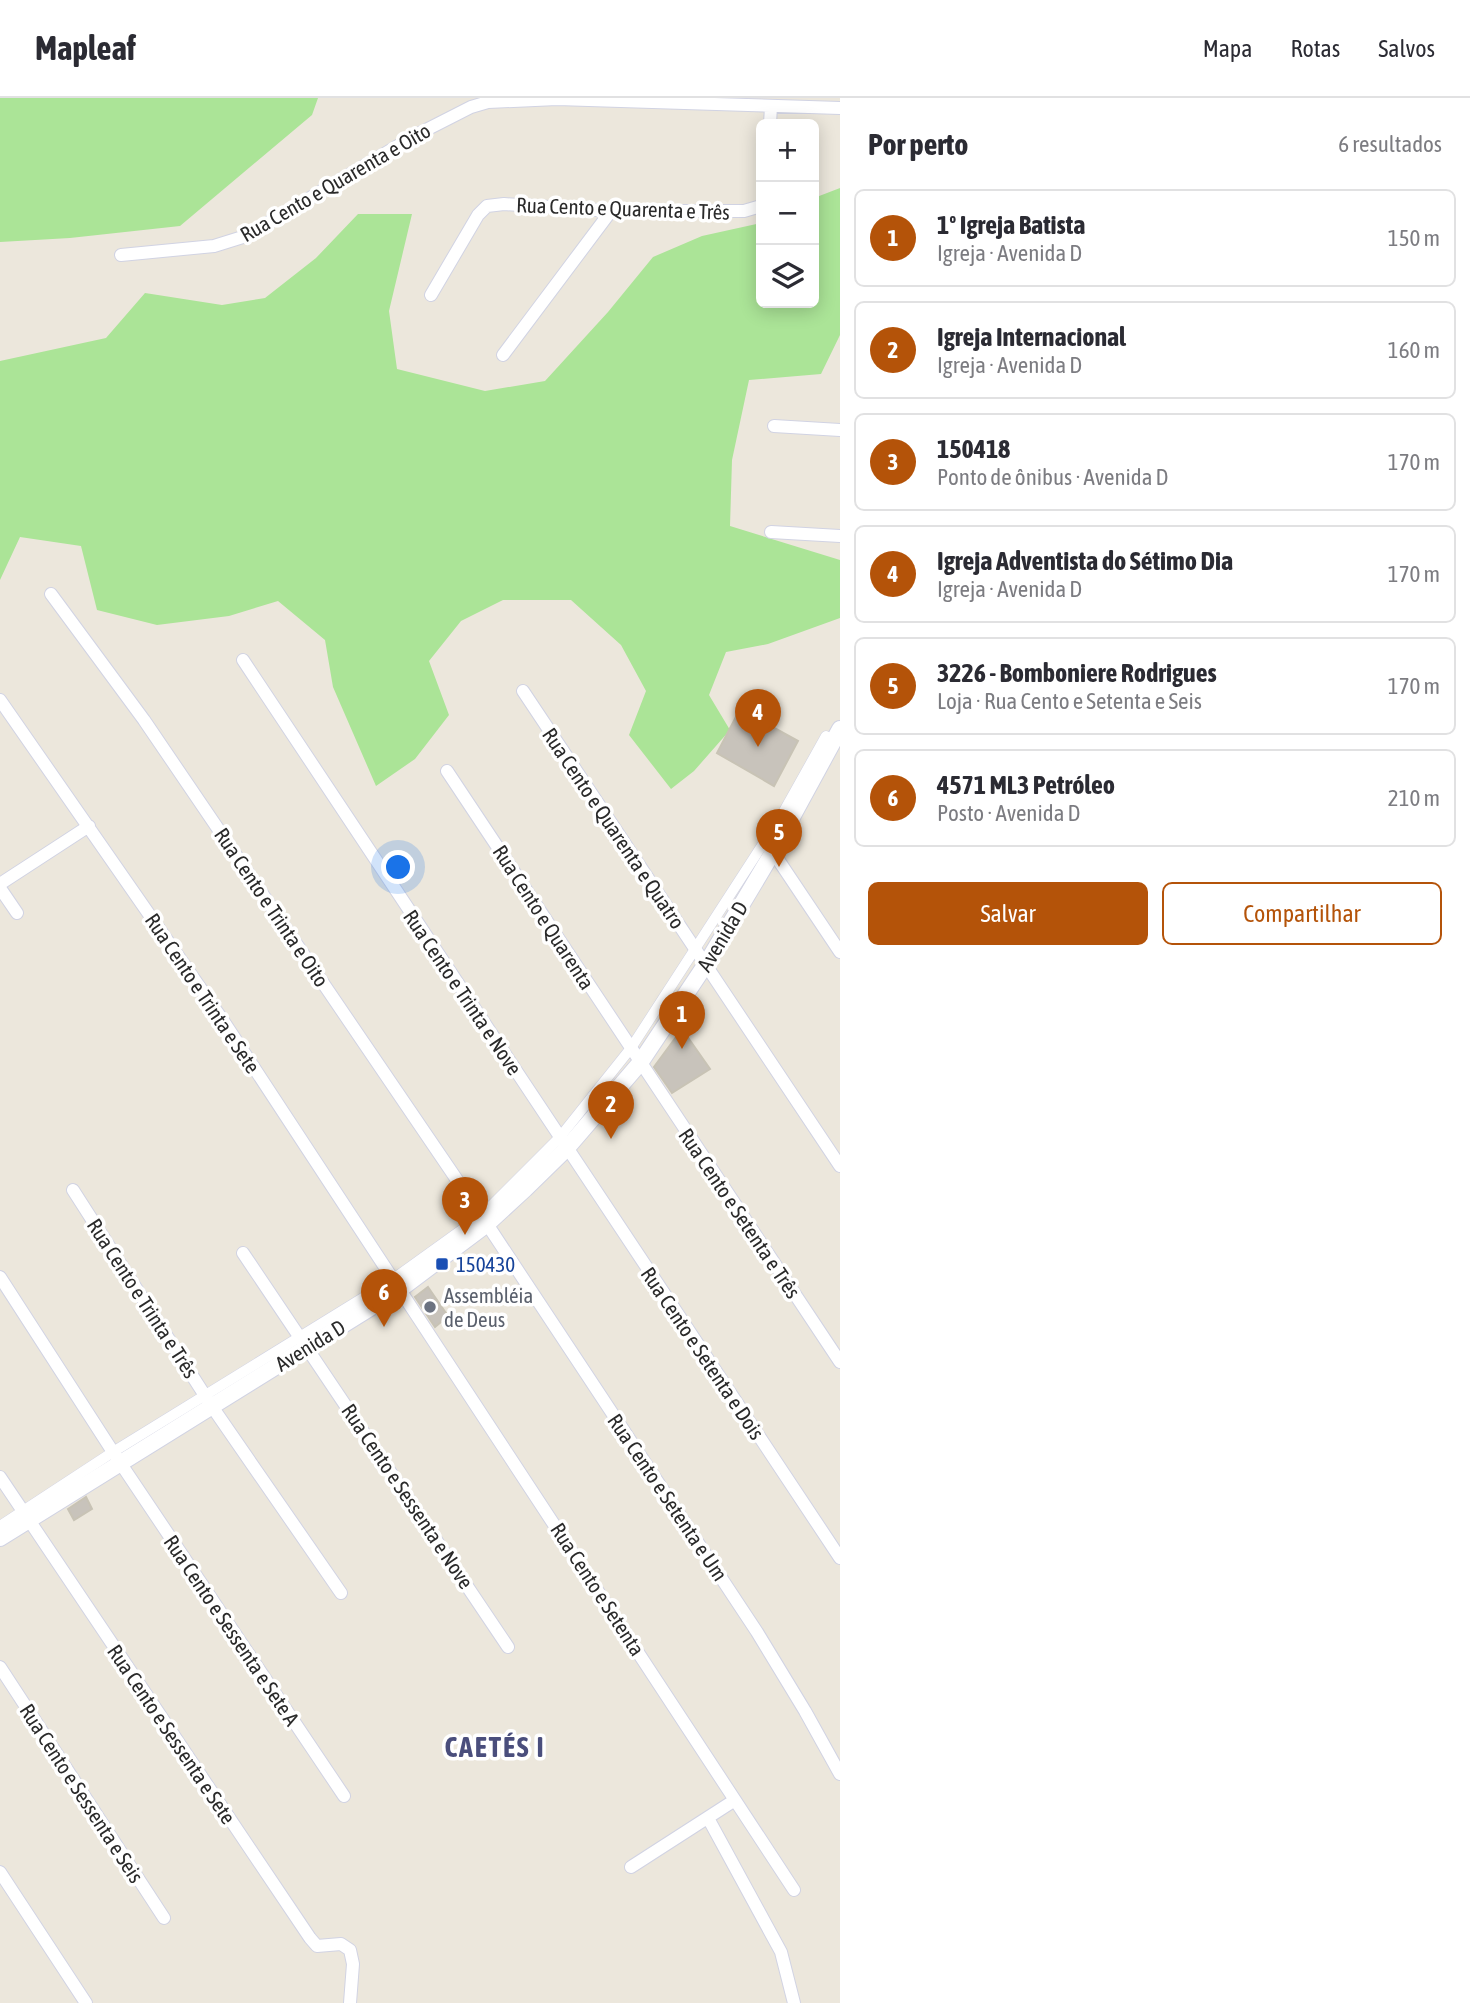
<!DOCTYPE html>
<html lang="pt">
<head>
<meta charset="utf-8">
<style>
	body { margin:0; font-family:"Asap Condensed",sans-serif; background:#f7f7f7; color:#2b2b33 }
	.controls { position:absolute; right:21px; top:21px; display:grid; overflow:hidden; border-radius:10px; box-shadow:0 4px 18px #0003 }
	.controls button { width:63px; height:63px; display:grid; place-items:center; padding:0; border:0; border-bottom:2px solid #e1e1e2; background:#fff; color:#2b2b33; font:35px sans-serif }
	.you { position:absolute; left:399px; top:770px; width:24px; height:24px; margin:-18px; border:5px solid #fff; border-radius:50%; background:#1a73e8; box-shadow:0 0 0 10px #1a73e833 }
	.badge { display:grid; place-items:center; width:46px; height:46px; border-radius:50%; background:#b45309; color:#fff; font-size:23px; font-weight:700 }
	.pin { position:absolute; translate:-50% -58px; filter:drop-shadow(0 2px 4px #0008) }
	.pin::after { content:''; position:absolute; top:37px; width:24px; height:21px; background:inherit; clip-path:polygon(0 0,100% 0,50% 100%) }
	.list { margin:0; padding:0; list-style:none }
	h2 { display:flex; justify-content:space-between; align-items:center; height:91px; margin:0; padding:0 28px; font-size:30px }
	h2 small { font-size:23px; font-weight:400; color:#7c7c81 }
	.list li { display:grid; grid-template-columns:46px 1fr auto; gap:21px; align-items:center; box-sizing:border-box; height:98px; margin:0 14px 14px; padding:0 14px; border:2px solid #e1e1e2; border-radius:10px }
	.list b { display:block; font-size:26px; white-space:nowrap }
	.list p { margin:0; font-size:23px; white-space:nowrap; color:#7c7c81 }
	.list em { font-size:23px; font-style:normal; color:#7c7c81 }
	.actions { display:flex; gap:14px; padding:21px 28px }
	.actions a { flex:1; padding:16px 0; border:2px solid #b45309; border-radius:10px; text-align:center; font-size:24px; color:#b45309 }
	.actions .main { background:#b45309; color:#fff }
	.icon { flex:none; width:38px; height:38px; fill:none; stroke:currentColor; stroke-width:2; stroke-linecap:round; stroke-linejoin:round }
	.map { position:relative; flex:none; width:840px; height:1905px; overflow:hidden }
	header { display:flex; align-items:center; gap:42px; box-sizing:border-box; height:98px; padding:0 35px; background:#fff; border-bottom:2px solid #e1e1e2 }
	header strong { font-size:33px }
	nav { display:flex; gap:38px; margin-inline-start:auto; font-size:24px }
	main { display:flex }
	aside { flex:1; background:#fff }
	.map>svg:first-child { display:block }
</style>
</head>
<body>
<header>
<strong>Mapleaf</strong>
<nav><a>Mapa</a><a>Rotas</a><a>Salvos</a></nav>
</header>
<main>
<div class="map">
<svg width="840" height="1905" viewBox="0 0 840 1905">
	<rect width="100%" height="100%" fill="#ece7dc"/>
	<path fill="#abe497" d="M0 0H318L312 17 180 128 70 140 0 144Z
		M840 90V237L821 276 749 282 732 362 730 428 840 462V520L768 546 726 554 709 597 730 632 694 673 671 691 629 637 646 593 621 547 571 502H503L461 523 429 563 449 617 415 661 376 688 333 589 325 542 278 503 229 518 157 527 97 512 81 448 20 439 0 482V263L106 240 145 195 222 207 265 200 316 160 358 116H412L389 213 397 271 485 293 545 283 608 214 653 159 702 138 761 125V205H814V100Z"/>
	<path fill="#c8c3bb" stroke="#c8c3b5" stroke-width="2" d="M740 611 798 643 774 688 717 655Z
		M682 931 710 971 672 995 654 969Z
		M428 1189 448 1218 435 1229 415 1199Z
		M86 1399 92 1411 74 1422 68 1411Z"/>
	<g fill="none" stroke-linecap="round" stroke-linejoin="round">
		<g stroke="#d1d3e3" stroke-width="11">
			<path id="pedestrian" d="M0 1428 113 1354 392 1182 481 1118 560 1039 631 950 783 715 826 638"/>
		</g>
		<g stroke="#d1d3e3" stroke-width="14">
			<path id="minor" d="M770 26 771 8
				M121 157 214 148 246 138 418 36 471 9 488 4 557 1 840 10
				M431 197 478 117 487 108 504 106 611 113H744L761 108
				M503 257 611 113
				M774 328 840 332
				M771 434 840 438
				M51 496 144 622 487 1126 757 1534 805 1613 840 1676
				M243 562 840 1460
				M523 593 840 1068
				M0 602 224 924 794 1792
				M447 673 840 1264
				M773 754 840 854
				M0 786 89 728
				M0 790 17 815
				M73 1092 211 1307 341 1495
				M243 1155 508 1549
				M0 1179 113 1354 344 1698
				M0 1379 310 1840 317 1848 341 1846 350 1852 353 1866 350 1905
				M0 1569 164 1820
				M708 1720 781 1854 794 1905
				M631 1769 735 1702
				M0 1774 86 1905"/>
		</g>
		<g stroke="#d1d3e3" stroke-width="18">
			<path id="tertiary" d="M0 1440 399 1192 487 1126 525 1091 567 1050 640 965 706 866 773 754 840 631"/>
		</g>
		<use href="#pedestrian" stroke="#fff" stroke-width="10"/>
		<use href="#minor" stroke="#fff" stroke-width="12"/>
		<use href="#tertiary" stroke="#fff" stroke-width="16"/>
	</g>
	<rect fill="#1a4fb4" stroke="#fff" stroke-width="2.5" x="435" y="1159" width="14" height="14" rx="3.5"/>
	<circle fill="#6b7280" stroke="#fff" stroke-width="2.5" cx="430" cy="1209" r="7"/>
	<g text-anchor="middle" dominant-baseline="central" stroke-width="7" stroke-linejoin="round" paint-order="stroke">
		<g font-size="21" fill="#2a2a2a" stroke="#fff">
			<text transform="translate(335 84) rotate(-30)">Rua Cento e Quarenta e Oito</text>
			<text transform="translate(623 110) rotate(2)">Rua Cento e Quarenta e Três</text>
			<text transform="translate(614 730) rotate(56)">Rua Cento e Quarenta e Quatro</text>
			<text transform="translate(272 809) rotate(56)">Rua Cento e Trinta e Oito</text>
			<text transform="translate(544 819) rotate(57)">Rua Cento e Quarenta</text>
			<text transform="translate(722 838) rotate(-59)">Avenida D</text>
			<text transform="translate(463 894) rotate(56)">Rua Cento e Trinta e Nove</text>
			<text transform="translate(203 895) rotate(56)">Rua Cento e Trinta e Sete</text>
			<text transform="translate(740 1115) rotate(56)">Rua Cento e Setenta e Três</text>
			<text transform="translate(143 1200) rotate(57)">Rua Cento e Trinta e Três</text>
			<text transform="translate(310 1247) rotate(-32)">Avenida D</text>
			<text transform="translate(703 1255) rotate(56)">Rua Cento e Setenta e Dois</text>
			<text transform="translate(408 1398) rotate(56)">Rua Cento e Sessenta e Nove</text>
			<text transform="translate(668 1399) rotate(56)">Rua Cento e Setenta e Um</text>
			<text transform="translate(598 1491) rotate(57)">Rua Cento e Setenta</text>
			<text transform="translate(232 1532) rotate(56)">Rua Cento e Sessenta e Sete A</text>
			<text transform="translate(172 1636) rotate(56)">Rua Cento e Sessenta e Sete</text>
			<text transform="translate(82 1695) rotate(57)">Rua Cento e Sessenta e Seis</text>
		</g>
		<g font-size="21" fill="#164399" stroke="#fff" text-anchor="start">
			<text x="456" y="1166">150430</text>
		</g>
		<g font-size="21" fill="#5b616d" stroke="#fff" text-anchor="start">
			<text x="444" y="1197">Assembléia<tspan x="444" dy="24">de Deus</tspan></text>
		</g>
		<g font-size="28" font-weight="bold" letter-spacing="2" fill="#4a4e7c" stroke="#fff">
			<text x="495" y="1649">CAETÉS I</text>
		</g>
	</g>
</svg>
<div class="controls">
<button>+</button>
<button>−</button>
<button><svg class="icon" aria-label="layers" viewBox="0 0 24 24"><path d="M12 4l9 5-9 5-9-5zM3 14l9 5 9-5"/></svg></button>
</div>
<div class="you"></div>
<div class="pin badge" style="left:682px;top:951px">1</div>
<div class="pin badge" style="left:611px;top:1041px">2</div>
<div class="pin badge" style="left:465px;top:1137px">3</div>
<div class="pin badge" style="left:758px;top:649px">4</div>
<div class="pin badge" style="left:779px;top:769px">5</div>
<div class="pin badge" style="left:384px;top:1229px">6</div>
</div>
<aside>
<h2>Por perto<small>6 resultados</small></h2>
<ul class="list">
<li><span class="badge">1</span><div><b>1º Igreja Batista</b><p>Igreja · Avenida D</p></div><em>150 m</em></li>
<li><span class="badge">2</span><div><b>Igreja Internacional</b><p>Igreja · Avenida D</p></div><em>160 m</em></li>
<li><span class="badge">3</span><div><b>150418</b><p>Ponto de ônibus · Avenida D</p></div><em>170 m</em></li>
<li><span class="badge">4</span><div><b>Igreja Adventista do Sétimo Dia</b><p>Igreja · Avenida D</p></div><em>170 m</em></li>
<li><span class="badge">5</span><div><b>3226 - Bomboniere Rodrigues</b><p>Loja · Rua Cento e Setenta e Seis</p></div><em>170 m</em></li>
<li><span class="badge">6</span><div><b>4571 ML3 Petróleo</b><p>Posto · Avenida D</p></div><em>210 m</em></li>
</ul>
<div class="actions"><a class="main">Salvar</a><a>Compartilhar</a></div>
</aside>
</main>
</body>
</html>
